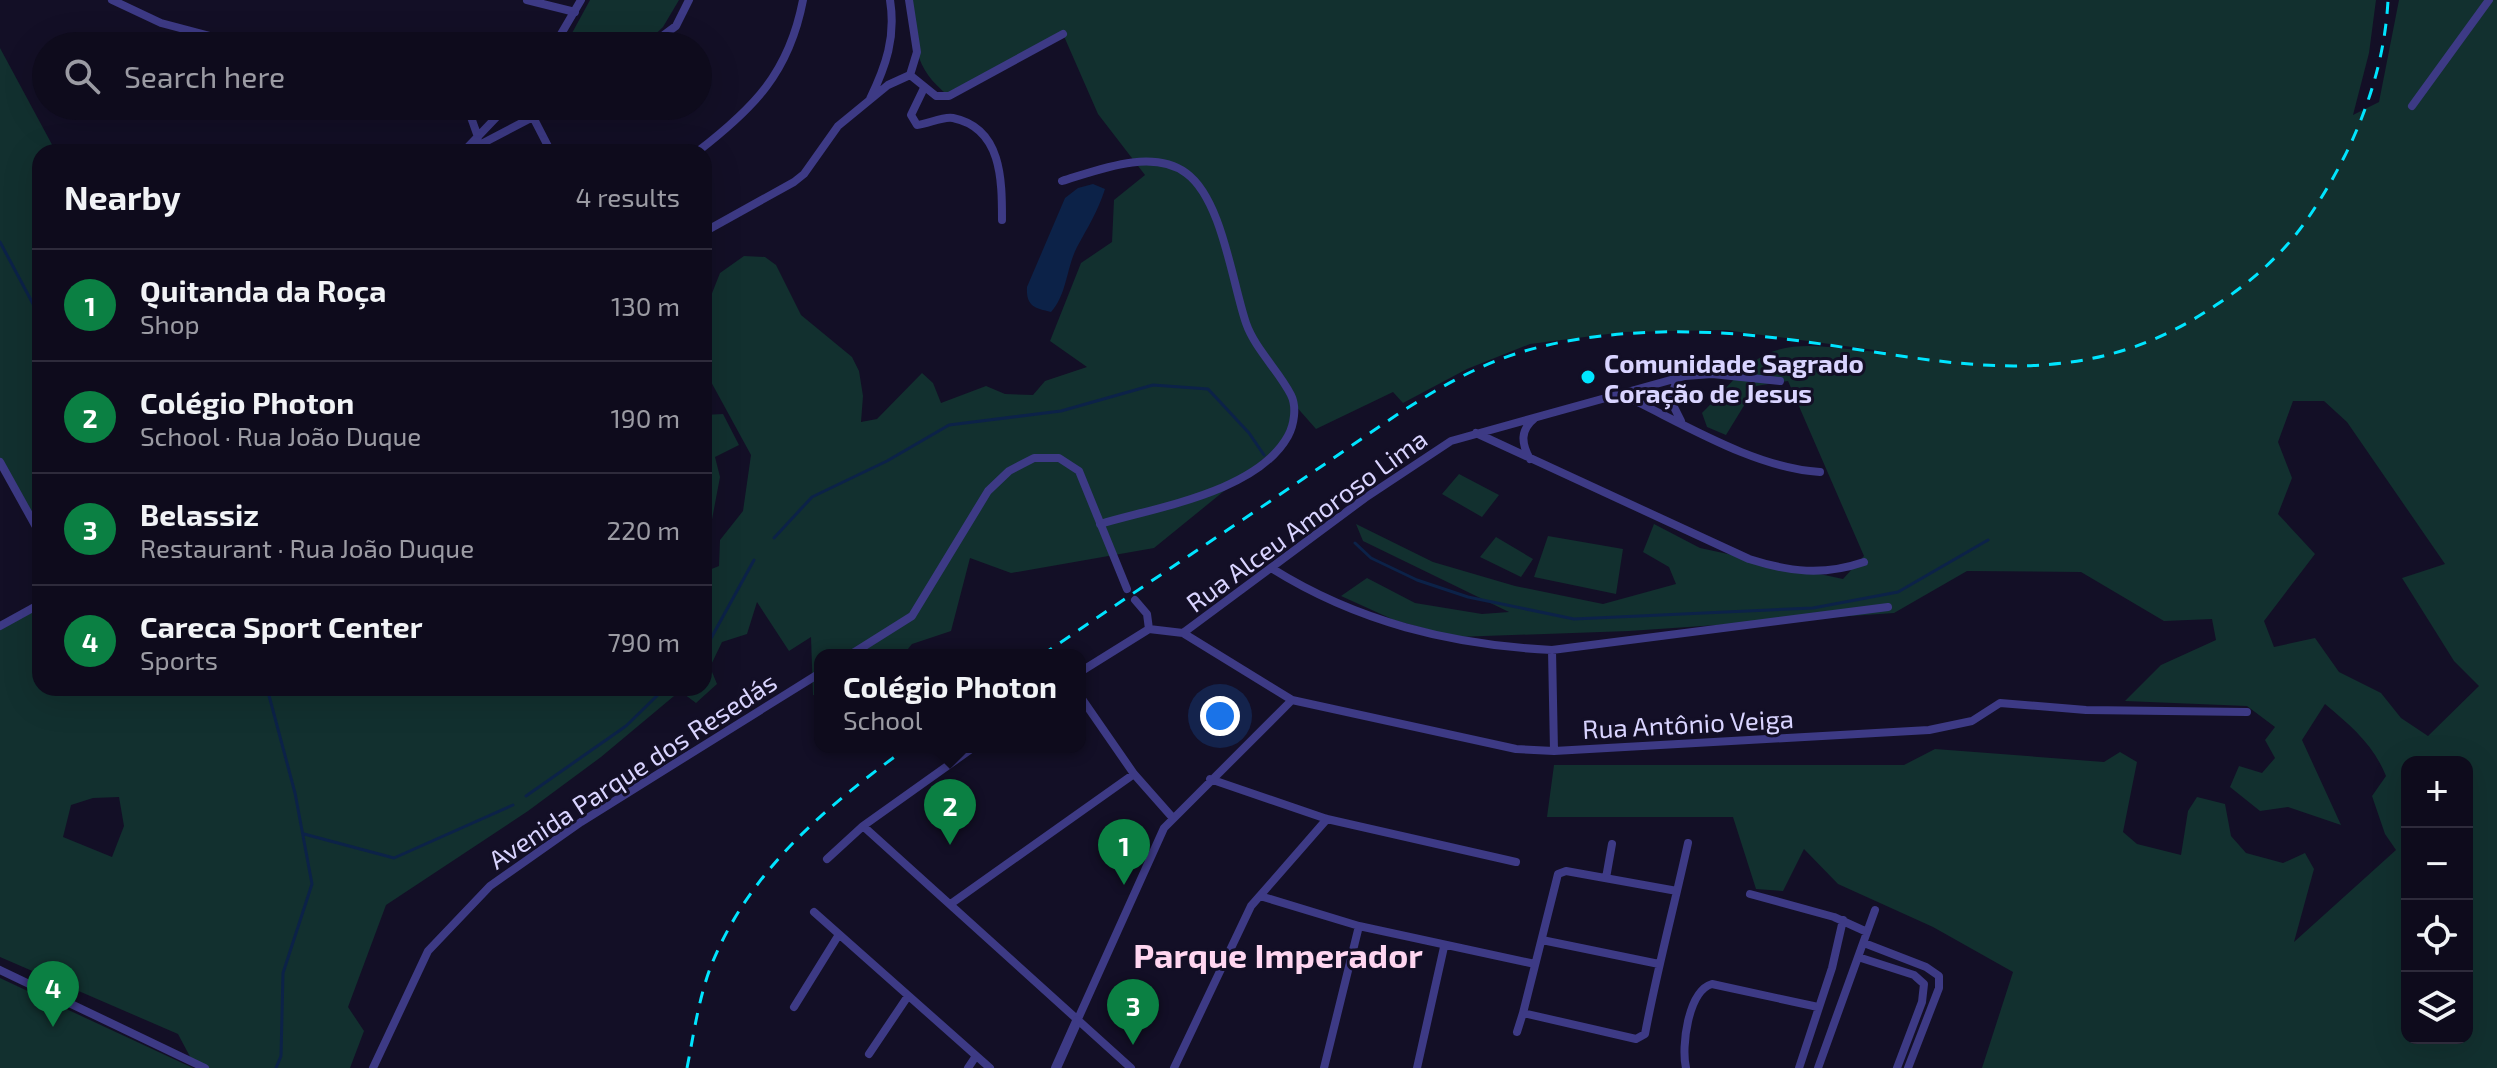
<!DOCTYPE html>
<html lang="en">
<head>
<meta charset="utf-8">
<style>
	body { margin:0; font-family:"Exo 2",sans-serif; background:#171425; color:#f1f3f6 }
	.controls { position:absolute; right:24px; bottom:24px; display:grid; overflow:hidden; border-radius:16px; box-shadow:0 8px 32px #0002 }
	.controls button { width:72px; height:72px; display:grid; place-items:center; padding:0; border:0; border-bottom:2px solid #2e2b3b; background:#0e0b1c; color:#f1f3f6; font:40px sans-serif }
	.you { position:absolute; left:1220px; top:716px; width:28px; height:28px; margin:-20px; border:6px solid #fff; border-radius:50%; background:#1a73e8; box-shadow:0 0 0 12px #1a73e833 }
	.badge { display:grid; place-items:center; width:52px; height:52px; border-radius:50%; background:#0b8043; color:#fff; font-size:26px; font-weight:700 }
	.pin { position:absolute; translate:-50% -66px; filter:drop-shadow(0 2px 4px #0008) }
	.pin::after { content:''; position:absolute; top:42px; width:28px; height:24px; background:inherit; clip-path:polygon(0 0,100% 0,50% 100%) }
	.popup { position:absolute; left:814px; top:649px; width:272px; height:104px; box-sizing:border-box; display:grid; place-content:center; border-radius:16px; background:#0e0b1c; filter:drop-shadow(0 2px 6px #0005); font-size:26px; white-space:nowrap; color:#9b9ba3 }
	.popup b { font-size:30px; color:#f1f3f6 }
	.popup::after { content:''; position:absolute; left:50%; top:100%; margin-left:-16px; border:16px solid transparent; border-top-color:#0e0b1c }
	.list { margin:0; padding:0; list-style:none }
	h2 { display:flex; justify-content:space-between; align-items:center; height:104px; margin:0; padding:0 32px; font-size:34px }
	h2 small { font-size:26px; font-weight:400; color:#9b9ba3 }
	.list li { display:grid; grid-template-columns:52px 1fr auto; gap:24px; align-items:center; box-sizing:border-box; height:112px; padding:0 32px; border-top:2px solid #2e2b3b }
	.list b { display:block; font-size:30px; white-space:nowrap }
	.list p { margin:0; font-size:26px; white-space:nowrap; color:#9b9ba3 }
	.list em { font-size:26px; font-style:normal; color:#9b9ba3 }
	.icon { flex:none; width:44px; height:44px; fill:none; stroke:currentColor; stroke-width:2; stroke-linecap:round; stroke-linejoin:round }
	.map { position:relative; flex:none; width:2497px; height:1068px; overflow:hidden }
	.search { position:absolute; background:#0e0b1c; box-shadow:0 8px 32px #0002; left:32px; top:32px; width:680px; height:88px; display:flex; align-items:center; gap:20px; box-sizing:border-box; padding:0 28px; border-radius:44px; color:#9b9ba3; font-size:30px }
	.panel { position:absolute; background:#0e0b1c; box-shadow:0 8px 32px #0002; left:32px; top:144px; width:680px; height:552px; border-radius:24px }
	.map>svg:first-child { display:block }
</style>
</head>
<body>
<div class="map">
<svg width="2497" height="1068" viewBox="0 0 2497 1068">
	<rect width="100%" height="100%" fill="#130f26"/>
	<path fill="#12302f" fill-rule="evenodd" d="M590 0H679L663 27 643 46H565Z
		M909 0H2376L2369 53 2353 115 2379 102 2399 0H2497V1068H1982L2013 972 1933 927 1838 884 1804 849 1783 891 1756 889 1733 817H1547L1554 765H1904L1935 749 2104 762 2120 752 2137 762 2123 832 2137 844 2181 855 2188 811 2197 797 2225 804 2231 836 2246 853 2283 863 2305 853 2314 869 2294 942 2396 850 2385 834 2372 796 2386 776C2373 744 2351 726 2325 704L2302 740 2341 825 2288 807 2260 811 2230 787 2239 766 2262 773 2275 758 2265 740 2275 727 2247 706 2125 701 2161 665 2216 640 2212 619 2164 621 2081 572 1967 571 1894 613 1629 631 1456 637 1394 620 1341 596 1367 578 1415 603 1482 614 1509 612 1363 541 1356 524 1433 562 1515 586 1603 604 1676 584 1669 567 1643 552 1654 524 1700 548 1843 579 1864 556 1788 381 1756 386 1726 435 1707 427 1702 413C1719 396 1736 375 1755 361 1793 333 1847 353 1889 352L1725 330 1624 332 1530 344 1467 369 1403 403 1393 392 1316 429 1294 404 1291 424 1277 448 1154 548 1011 573 970 558 951 631 912 644 903 655H820V696L813 695 811 637 789 651 757 602 747 634 722 642 710 667 717 684 696 703 680 691 601 757 528 811 386 905 348 1007 364 1031 350 1068H196L178 1034 0 957V627L40 604V688H704V572L719 566 720 540 743 511 751 455 704 369 705 311 720 273 744 256 765 257 776 265 801 315 852 357 859 371 863 396 861 422 877 419 922 373 933 383 941 403 986 386 1005 394 1033 395 1045 381 1087 367 1050 341 1081 263 1112 242 1114 200 1145 175 1098 114 1063 34 949 96C912 67 916 44 909 0ZM2293 401H2324L2347 422 2445 564 2402 578 2454 661 2479 686 2428 736 2401 718 2381 693 2339 672 2315 638 2274 647 2264 621 2315 554 2278 514 2292 478 2278 442ZM2407 762H2467V1038H2407ZM119 797 124 826 112 857 63 837 71 805 93 798Z
		M0 48 56 152H40V534L0 462Z
		M723 414 739 445 715 457 720 477 704 562V415Z
		M1459 474 1499 495 1482 517 1442 494Z
		M1548 536 1623 549 1616 594 1534 577Z
		M1496 537 1533 559 1521 577 1480 557Z
		M0 978 17 986 193 1068H0Z"/>
	<path fill="#0c2248" d="M1093 184 1105 189C1098 211 1088 227 1077 247 1066 269 1067 294 1051 312 1034 308 1026 306 1027 287L1065 198 1078 188Z"/>
	<g fill="none" stroke-linecap="round" stroke-linejoin="round">
		<path stroke="#0c2248" stroke-width="3" d="M0 242 40 317
			M774 538 812 497 887 461 949 425 1061 411 1153 385 1208 389 1249 433 1264 455
			M1355 543 1371 558 1417 580 1468 597 1574 619 1813 608 1898 592 1988 540
			M704 651 754 560
			M267 688 295 793 312 884 283 973 281 1056 276 1068
			M526 796 626 726 665 688
			M304 834 394 858 513 805"/>
		<path stroke="#3d3a85" stroke-width="8" d="M112 0 161 23 248 46
			M527 0 575 12
			M554 46 581 0
			M649 46 676 26 689 0
			M910 75 936 96H949L1063 34
			M924 88 911 115 917 125C928 124 943 116 953 118 1002 128 1002 180 1002 220
			M870 99C886 66 896 37 890 0
			M467 106 478 137
			M480 106 534 119 551 152
			M2412 106 2489 0
			M466 149 507 106
			M466 152 554 106
			M697 152C754 108 789 73 803 0
			M1062 181C1098 170 1152 148 1186 173 1222 199 1232 282 1246 323 1255 349 1279 371 1291 395 1297 407 1294 425 1288 436 1257 492 1157 507 1100 524
			M704 232 794 182 804 174 838 126 888 85 910 75 917 52 909 0
			M1678 378 1670 399 1681 421
			M1619 393C1681 422 1753 468 1820 472
			M1476 433 1749 559C1790 572 1823 576 1864 562
			M1530 459C1521 443 1520 430 1535 418
			M0 462 40 534
			M1271 568C1357 622 1451 645 1552 650L1888 607
			M1135 600 1147 614 1149 629
			M0 626 40 604
			M1149 629 1183 633 1292 700 1516 749 1554 751 1929 730 1972 721 2000 703 2086 710 2247 712
			M1183 633 1365 498 1451 441 1685 376 1712 374 1780 381
			M1552 650 1554 751
			M850 655 912 616 988 491 1009 471 1034 458H1059L1079 471 1127 589
			M1080 672 1149 629
			M1080 696 1134 774 1172 817
			M1210 779 1327 819 1516 862
			M863 826 1131 1068
			M827 859 863 826 974 747
			M1606 878 1612 844
			M1677 891 1566 871 1558 874 1523 1013 1636 1039 1645 1034C1657 970 1674 907 1688 843
			M1750 894 1834 917 1867 932
			M1260 896 1359 926 1535 964
			M952 903 1134 774
			M814 912 990 1068
			M1542 940 1659 964
			M1864 943 1926 967 1939 976V988L1908 1068
			M1858 957 1914 975 1924 984 1922 1002 1897 1068
			M0 970 205 1068
			M794 1007 838 936
			M1077 1021 1164 828 1292 700
			M1517 1032 1523 1013
			M869 1054 908 996
			M373 1068 428 951 490 886 581 822 820 673
			M968 1068 976 1056
			M1174 1068 1251 906 1327 819
			M1324 1068 1359 926
			M1417 1068 1444 947
			M1686 1068C1681 1047 1688 991 1712 984L1818 1007
			M1799 1068 1832 968 1843 920
			M1818 1068 1875 910"/>
		<path stroke="#3d3a85" stroke-width="10" d="M1056 1068 1077 1021"/>
		<path stroke="#00e5ff" stroke-width="3" stroke-dasharray="12 10" stroke-linecap="butt" d="M1042 655C1133 593 1225 532 1316 470 1379 428 1442 378 1515 354 1596 328 1694 328 1777 338 1936 357 2071 404 2216 305 2251 282 2282 255 2306 221 2351 156 2384 80 2388 0
			M687 1068C694 1033 699 995 713 961 752 868 828 805 908 747"/>
	</g>
	<circle fill="#00e5ff" stroke="#130f26" stroke-width="3" cx="1588" cy="377" r="8"/>
	<g text-anchor="middle" dominant-baseline="central" stroke-width="6" stroke-linejoin="round" paint-order="stroke">
		<g font-size="26" font-weight="bold" fill="#d9d4ff" stroke="#130f26" text-anchor="start">
			<text x="1604" y="362">Comunidade Sagrado<tspan x="1604" dy="30">Coração de Jesus</tspan></text>
		</g>
		<g font-size="26" fill="#d9d4ff" stroke="#130f26">
			<text transform="translate(1306 520) rotate(-36)">Rua Alceu Amoroso Lima</text>
			<text transform="translate(1688 723) rotate(-3)">Rua Antônio Veiga</text>
			<text transform="translate(632 770) rotate(-33)">Avenida Parque dos Resedás</text>
		</g>
		<g font-size="34" font-weight="bold" fill="#ffd6f0" stroke="#130f26">
			<text x="1278" y="954">Parque Imperador</text>
		</g>
	</g>
</svg>
<div class="controls">
<button>+</button>
<button>−</button>
<button><svg class="icon" aria-label="locate" viewBox="0 0 24 24"><circle cx="12" cy="12" r="6"/><path d="M12 2v4M12 18v4M2 12h4M18 12h4"/></svg></button>
<button><svg class="icon" aria-label="layers" viewBox="0 0 24 24"><path d="M12 4l9 5-9 5-9-5zM3 14l9 5 9-5"/></svg></button>
</div>
<div class="you"></div>
<div class="pin badge" style="left:1124px;top:885px">1</div>
<div class="pin badge" style="left:950px;top:845px">2</div>
<div class="popup"><b>Colégio Photon</b>School</div>
<div class="pin badge" style="left:1133px;top:1045px">3</div>
<div class="pin badge" style="left:53px;top:1027px">4</div>
<div class="search"><svg class="icon" aria-label="search" viewBox="0 0 24 24"><circle cx="10" cy="10" r="6"/><path d="M15 15l6 6"/></svg>Search here</div>
<section class="panel">
<h2>Nearby<small>4 results</small></h2>
<ul class="list">
<li><span class="badge">1</span><div><b>Quitanda da Roça</b><p>Shop</p></div><em>130 m</em></li>
<li><span class="badge">2</span><div><b>Colégio Photon</b><p>School · Rua João Duque</p></div><em>190 m</em></li>
<li><span class="badge">3</span><div><b>Belassiz</b><p>Restaurant · Rua João Duque</p></div><em>220 m</em></li>
<li><span class="badge">4</span><div><b>Careca Sport Center</b><p>Sports</p></div><em>790 m</em></li>
</ul>
</section>
</div>
</body>
</html>
